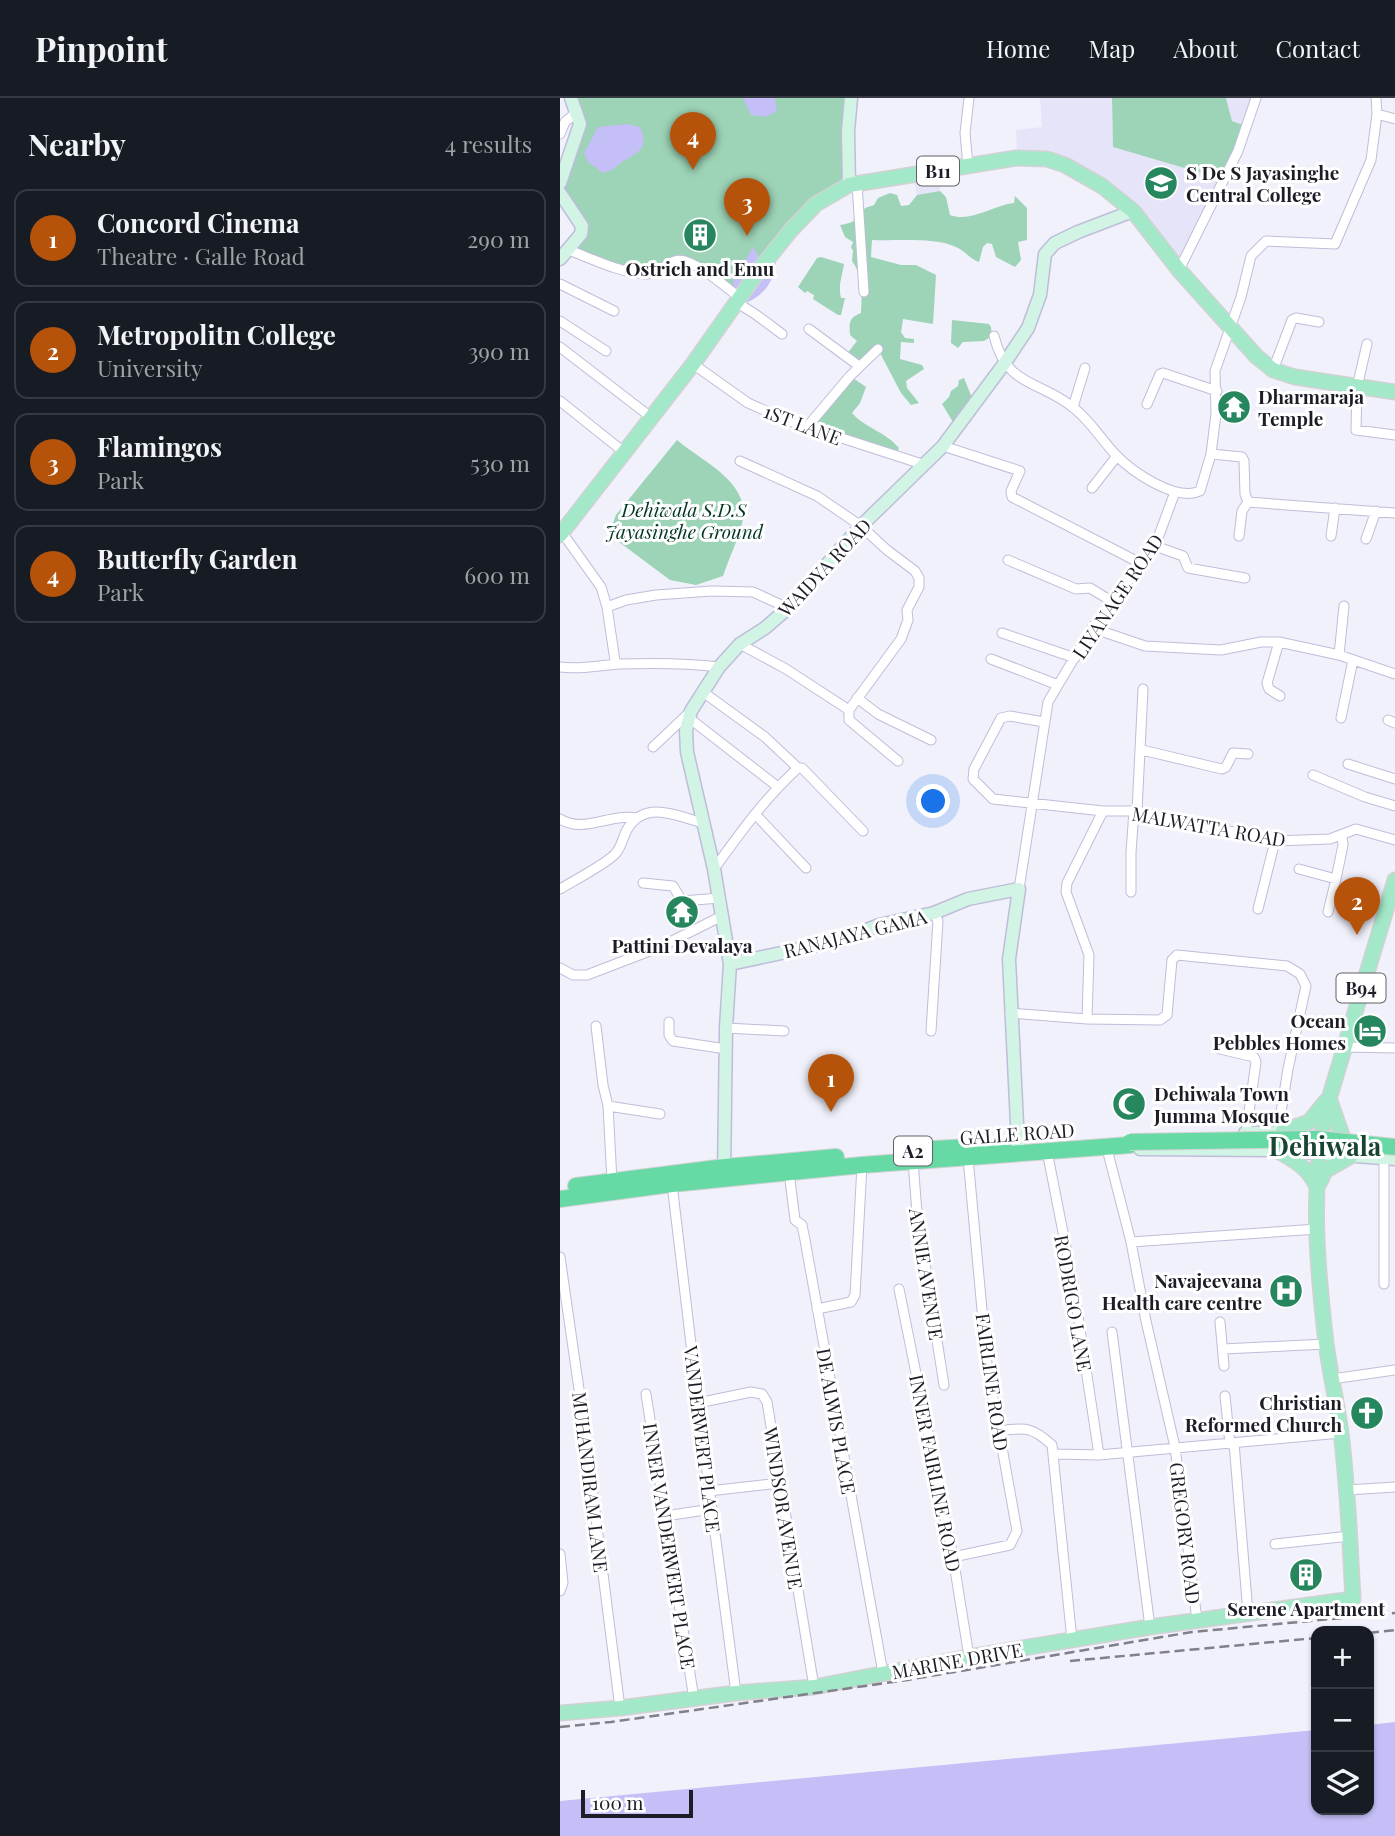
<!DOCTYPE html>
<html lang="en">
<head>
<meta charset="utf-8">
<style>
	body { margin:0; font-family:"Playfair Display",serif; background:#20242c; color:#f1f3f6 }
	.controls { position:absolute; right:21px; bottom:21px; display:grid; overflow:hidden; border-radius:14px; box-shadow:0 2px 5px #0004 }
	.controls button { width:63px; height:63px; display:grid; place-items:center; padding:0; border:0; border-bottom:2px solid #363941; background:#171b24; color:#f1f3f6; font:35px sans-serif }
	.scale { position:absolute; left:21px; bottom:18px; width:112px; box-sizing:border-box; padding-left:7px; border:4px solid #1d1c27; border-top:0; font-size:19px; line-height:24px; white-space:nowrap; color:#1d1c27; -webkit-text-stroke:5px #fff; paint-order:stroke }
	.you { position:absolute; left:374px; top:704px; width:24px; height:24px; margin:-18px; border:5px solid #fff; border-radius:50%; background:#1a73e8; box-shadow:0 0 0 10px #1a73e833 }
	.badge { display:grid; place-items:center; width:46px; height:46px; border-radius:50%; background:#b45309; color:#fff; font-size:23px; font-weight:700 }
	.pin { position:absolute; translate:-50% -58px; filter:drop-shadow(0 2px 4px #0008) }
	.pin::after { content:''; position:absolute; top:37px; width:24px; height:21px; background:inherit; clip-path:polygon(0 0,100% 0,50% 100%) }
	.list { margin:0; padding:0; list-style:none }
	h2 { display:flex; justify-content:space-between; align-items:center; height:91px; margin:0; padding:0 28px; font-size:30px }
	h2 small { font-size:23px; font-weight:400; color:#9ea1a6 }
	.list li { display:grid; grid-template-columns:46px 1fr auto; gap:21px; align-items:center; box-sizing:border-box; height:98px; margin:0 14px 14px; padding:0 14px; border:2px solid #363941; border-radius:14px }
	.list b { display:block; font-size:26px; white-space:nowrap }
	.list p { margin:0; font-size:23px; white-space:nowrap; color:#9ea1a6 }
	.list em { font-size:23px; font-style:normal; color:#9ea1a6 }
	.icon { flex:none; width:38px; height:38px; fill:none; stroke:currentColor; stroke-width:2; stroke-linecap:round; stroke-linejoin:round }
	.map { position:relative; flex:none; width:835px; height:1738px; overflow:hidden }
	header { display:flex; align-items:center; gap:42px; box-sizing:border-box; height:98px; padding:0 35px; background:#171b24; border-bottom:2px solid #363941 }
	header strong { font-size:33px }
	nav { display:flex; gap:38px; margin-inline-start:auto; font-size:24px }
	main { display:flex }
	aside { flex:1; background:#171b24 }
	.map>svg:first-child { display:block }
</style>
</head>
<body>
<header>
<strong>Pinpoint</strong>
<nav><a>Home</a><a>Map</a><a>About</a><a>Contact</a></nav>
</header>
<main>
<aside>
<h2>Nearby<small>4 results</small></h2>
<ul class="list">
<li><span class="badge">1</span><div><b>Concord Cinema</b><p>Theatre · Galle Road</p></div><em>290 m</em></li>
<li><span class="badge">2</span><div><b>Metropolitn College</b><p>University</p></div><em>390 m</em></li>
<li><span class="badge">3</span><div><b>Flamingos</b><p>Park</p></div><em>530 m</em></li>
<li><span class="badge">4</span><div><b>Butterfly Garden</b><p>Park</p></div><em>600 m</em></li>
</ul>
</aside>
<div class="map">
<svg width="835" height="1738" viewBox="0 0 835 1738">
	<rect width="100%" height="100%" fill="#f1f1fc"/>
	<path fill="#e5e4f9" d="M480 0H552L553 49 665 82 619 172 573 113 505 67 457 55 456 32 482 29Z
		M666 0H696L686 28 672 23Z
		M376 73 380 93 357 97 353 76Z"/>
	<path fill="#9dd3b6" d="M11 0H291L289 87 271 96 179 199 124 163 84 176 9 152 21 136 0 95 15 45Z
		M552 0H666L672 23 686 28 665 82 553 49Z
		M380 93 386 99 390 117C411 125 433 107 454 105L455 98 467 110V142L458 144 461 162 455 169 436 159 432 146 427 145 423 149 419 164C409 161 406 153 396 149 375 139 336 143 312 142L311 159 341 167H356L376 177 373 226 343 221 341 234 345 240 354 241V245L341 244 340 261 362 267 364 271 346 283 347 290 359 305 351 307 341 295 318 251 299 268 286 257 297 243 290 237C289 224 289 220 301 215 302 197 303 178 292 163L293 153 291 149 293 144 285 139 280 127C292 125 300 122 305 110L314 107 318 100 330 95 337 97 341 108 349 107 357 97Z
		M261 159 284 166C282 179 278 187 281 200H285L281 217H278L253 201 254 197 247 193 245 195 238 189 257 160Z
		M392 222 429 226 431 229 432 238 424 243 403 244 398 250 391 245Z
		M290 278 306 289 300 305 292 315C305 330 326 334 339 350L335 358 247 329Z
		M404 280 414 305 396 329 382 306 389 299 391 293 398 288 399 282Z
		M117 342C141 363 189 383 183 421 179 440 169 460 163 478L136 487 110 482 59 444 53 425 56 417Z"/>
	<path fill="#c4bff7" d="M183 0H215L217 13 206 19 191 17Z
		M67 26 80 29C88 47 82 53 67 61 56 66 58 71 43 75L28 64 24 55 38 29Z
		M193 149 200 161 216 165C214 184 202 200 183 206 173 191 171 185 175 168L185 163Z
		M835 1624V1738H0V1703L756 1632V1712H809V1627Z"/>
	<g fill="none" stroke-linecap="round" stroke-linejoin="round">
		<g stroke="#bfbdd9" stroke-width="11">
			<path id="street" d="M817 16 835 21
				M0 36 5 24 17 14
				M408 68 405 35 409 0
				M297 86 304 194
				M9 152C33 161 60 175 86 176 102 176 110 158 125 163 145 170 163 187 179 199
				M619 172 678 53 696 0
				M0 186 54 213
				M176 204 195 216 222 236
				M0 223 46 253
				M249 231 299 268
				M434 238C447 291 482 282 515 311 531 324 541 341 555 356 572 374 616 404 640 393L651 356 656 316 655 273 681 199 691 158 706 143 775 146 811 62 817 16 816 0
				M807 246 797 289 796 332 835 337
				M0 249 92 320
				M133 266 188 305 229 323 362 366
				M713 272 732 222 736 220 759 224
				M0 303 65 355
				M587 306 600 276 603 275 657 293
				M513 309 525 270
				M247 329 290 278 318 251
				M383 348 460 373 451 393 452 399 582 466
				M651 356 682 359 684 363 685 396 688 404 835 415
				M180 363 257 398 301 428 327 452 355 473 359 480V489L347 512 348 522 341 541 289 612V622L338 663
				M532 390 557 358
				M1 433 41 489 47 509 55 563 58 566
				M679 438 682 413 688 404
				M771 438 775 410
				M806 441 816 413
				M595 448 623 458 628 470 685 480
				M448 462 516 491 530 490 553 504
				M47 509 66 502 96 497 152 493 193 494 228 510
				M532 530 585 548 661 552 701 544H719L779 557 835 576
				M442 535 515 560
				M719 544 707 585 709 591 720 598
				M180 546 226 571 289 612
				M779 557 784 508
				M431 561 498 587
				M0 569C21 572 39 567 60 566 93 565 127 565 159 569
				M143 594 205 639 238 670H242L303 733
				M297 600 318 616 371 642
				M129 620 218 689
				M781 620 793 562
				M828 622 835 625
				M484 624 450 618 441 620 414 671 413 681 433 701 543 713H577L715 743 770 741 796 731 835 742
				M93 649 130 614
				M582 652 662 671 666 669 673 655 688 656
				M788 666 835 681
				M753 677 805 699 835 708
				M577 713 583 591
				M195 716 246 770
				M0 721C24 736 50 715 77 720
				M154 771C180 735 205 700 238 670
				M739 771 776 781 783 747 782 738
				M83 785 113 788 122 803 160 800
				M0 791C13 783 48 765 56 755 62 748 63 738 68 730 86 702 117 718 143 725
				M459 791 488 604 532 530 595 448 615 394
				M571 794V754L574 713
				M698 811 715 743
				M768 814 776 781
				M0 870 13 877H27L100 849 162 818
				M450 915 527 921 600 922 607 917 612 862 617 857 727 868 740 876 746 888 728 971 718 1033
				M527 921 529 857 506 794 507 785 543 713
				M109 924V937L113 943 166 951
				M36 928 43 987 48 1008 52 1083
				M166 930 224 933
				M371 933 378 823 374 815
				M783 949 835 950
				M660 951 690 958 694 959 696 964 686 1035
				M48 1008 100 1016
				M547 1051 571 1144 586 1223 615 1349 637 1522
				M487 1053 513 1185 539 1357
				M824 1060V1186
				M353 1063 357 1115 384 1287
				M229 1074 235 1122 242 1127 245 1142 323 1575
				M112 1086 138 1305 176 1595
				M571 1144 757 1131
				M0 1159 24 1326 60 1610
				M339 1191 393 1459 409 1559
				M257 1211 291 1204 295 1197 302 1067
				M660 1224 664 1268
				M552 1234 590 1529
				M663 1251 766 1246
				M772 1281 835 1272
				M86 1296 134 1601
				M665 1298 670 1346
				M138 1305 191 1294 202 1296 207 1304 254 1589
				M440 1333C466 1329 472 1329 492 1347L512 1542
				M674 1345 688 1515
				M495 1356 539 1357 781 1335
				M787 1392 835 1389
				M149 1393 219 1385
				M105 1418 152 1411
				M715 1446 790 1438
				M0 1456 3 1485 0 1493
				M393 1459 450 1447 457 1433 427 1266 408 1060"/>
		</g>
		<g stroke="#bfbdd9" stroke-width="15">
			<path id="secondary" d="M0 85 20 26 11 0
				M289 87 288 33 291 0
				M0 95 22 128 21 136 0 161
				M170 866 282 842 319 827 374 815 408 801 459 791 449 861 458 1046
				M685 1035 733 1034
				M580 1051 716 1052 835 1061
				M164 1077 166 930 170 866 154 771 127 654 126 632 131 613 159 569 180 546 205 530 228 510 301 428 383 348 444 266 468 230 480 197 485 156 495 145 518 134 573 113"/>
		</g>
		<g stroke="#d2d2d4" stroke-width="17">
			<path id="primary" d="M0 437 133 266 202 168 231 132 256 106 289 87 456 60 487 61 505 67 542 88 573 113 619 172 696 258 713 272 735 279 835 294
				M769 1000 782 1037
				M723 1033 749 1024 766 1003
				M716 1052C734 1062 748 1069 757 1089
				M759 1086 765 1073 791 1058
				M0 1615 60 1610 176 1595 254 1589 409 1559 590 1529 793 1501C790 1446 788 1390 781 1335 777 1305 770 1275 766 1245 757 1168 750 1087 766 1011L835 782"/>
		</g>
		<g stroke="#d2d2d4" stroke-width="18">
			<path id="highway" d="M357 1052 443 1047
				M16 1088 165 1069 276 1059
				M0 1101 112 1086 302 1067 570 1047"/>
		</g>
		<use href="#street" stroke="#fff" stroke-width="9"/>
		<use href="#secondary" stroke="#d1f4e4" stroke-width="12"/>
		<use href="#primary" stroke="#a3e8c8" stroke-width="14"/>
		<use href="#highway" stroke="#66d9a4" stroke-width="16"/>
		<path stroke="#807f8a" stroke-width="2.5" stroke-dasharray="10 5" stroke-linecap="butt" d="M809 1535 835 1532
			M510 1563 756 1540
			M0 1629 51 1624 347 1582 632 1534 835 1515"/>
		<g stroke="#d2d2d4" stroke-width="18" stroke-linecap="butt">
			<path id="highway-bridge" d="M570 1044 757 1041 835 1049"/>
		</g>
		<use href="#highway-bridge" stroke="#66d9a4" stroke-width="16"/>
	</g>
	<defs>
		<g id="school-disc" transform="scale(1.75)"><circle r="9.5" fill="#26865e" stroke="#fff"/><path d="M0-5L7-2L0 1L-7-2ZM-4 1L0 2.5L4 1V4Q0 6-4 4Z" fill="#fff"/></g>
		<g id="building-disc" transform="scale(1.75)"><circle r="9.5" fill="#26865e" stroke="#fff"/><path d="M-4-6H4V6H1V3H-1V6H-4ZM-2.5-4.3h1.7v1.8h-1.7ZM.8-4.3h1.7v1.8H.8ZM-2.5-1h1.7V.8h-1.7ZM.8-1h1.7V.8H.8Z" fill="#fff"/></g>
		<g id="temple-disc" transform="scale(1.75)"><circle r="9.5" fill="#26865e" stroke="#fff"/><path d="M0-6L5-2H3V0L6.5 2.5H4V6H1.5V3h-3V6H-4V2.5H-6.5L-3 0V-2H-5Z" fill="#fff"/></g>
		<g id="hotel-disc" transform="scale(1.75)"><circle r="9.5" fill="#26865e" stroke="#fff"/><path d="M-6-4.5h1.5V1H6V5H4.5V3h-9V5H-6ZM-4 0a1.8 1.8 0 1 1 3.6 0ZM.5 0V-2.5h3Q6-2.5 6 0Z" fill="#fff"/></g>
		<g id="mosque-disc" transform="scale(1.75)"><circle r="9.5" fill="#26865e" stroke="#fff"/><path d="M3.5-4.9A6 6 0 1 0 3.5 4.9A5 5 0 1 1 3.5-4.9Z" fill="#fff"/></g>
		<g id="hospital-disc" transform="scale(1.75)"><circle r="9.5" fill="#26865e" stroke="#fff"/><path d="M-5-5h3v3.5h4V-5h3V5h-3V1.5h-4V5h-3Z" fill="#fff"/></g>
		<g id="church-disc" transform="scale(1.75)"><circle r="9.5" fill="#26865e" stroke="#fff"/><path d="M-1.2-6h2.4v3.5h3.3v2.4h-3.3V6h-2.4V-.1h-3.3v-2.4h3.3Z" fill="#fff"/></g>
	</defs>
	<g fill-rule="evenodd">
		<use href="#school-disc" x="601" y="85"/>
		<use href="#building-disc" x="140" y="137"/>
		<use href="#temple-disc" x="674" y="309"/>
		<use href="#temple-disc" x="122" y="814"/>
		<use href="#hotel-disc" x="810" y="933"/>
		<use href="#mosque-disc" x="569" y="1006"/>
		<use href="#hospital-disc" x="726" y="1193"/>
		<use href="#church-disc" x="807" y="1315"/>
		<use href="#building-disc" x="746" y="1477"/>
	</g>
	<g text-anchor="middle" dominant-baseline="central" stroke-width="6" stroke-linejoin="round" paint-order="stroke">
		<g fill="#fff" stroke="#616068" stroke-width="2">
			<rect x="357" y="58.5" width="42" height="29" rx="5"/>
			<rect x="776.5" y="875.5" width="49" height="29" rx="5"/>
			<rect x="334" y="1038.5" width="38" height="29" rx="5"/>
		</g>
		<g font-size="18" font-weight="bold" fill="#1d1c27">
			<text x="378" y="73">B11</text>
			<text x="801" y="890">B94</text>
			<text x="353" y="1053">A2</text>
		</g>
		<g font-size="19" font-weight="bold" fill="#1d1c27" stroke="#fff" text-anchor="start">
			<text x="626" y="74">S De S Jayasinghe<tspan x="626" dy="22">Central College</tspan></text>
			<text x="140" y="170" text-anchor="middle">Ostrich and Emu</text>
			<text x="698" y="298">Dharmaraja<tspan x="698" dy="22">Temple</tspan></text>
			<text x="122" y="847" text-anchor="middle">Pattini Devalaya</text>
			<text x="786" y="922" text-anchor="end">Ocean<tspan x="786" dy="22">Pebbles Homes</tspan></text>
			<text x="594" y="995">Dehiwala Town<tspan x="594" dy="22">Jumma Mosque</tspan></text>
			<text x="702" y="1182" text-anchor="end">Navajeevana<tspan x="702" dy="22">Health care centre</tspan></text>
			<text x="782" y="1304" text-anchor="end">Christian<tspan x="782" dy="22">Reformed Church</tspan></text>
			<text x="746" y="1510" text-anchor="middle">Serene Apartment</text>
		</g>
		<g font-size="19" fill="#1d1c27" stroke="#fff">
			<text transform="translate(243 326) rotate(21)">1ST LANE</text>
			<text transform="translate(264 469) rotate(-47)">WAIDYA ROAD</text>
			<text transform="translate(557 498) rotate(-56)">LIYANAGE ROAD</text>
			<text transform="translate(649 728) rotate(10)">MALWATTA ROAD</text>
			<text transform="translate(295 835) rotate(-14)">RANAJAYA GAMA</text>
			<text transform="translate(457 1035) rotate(-4)">GALLE ROAD</text>
			<text transform="translate(367 1176) rotate(81)">ANNIE AVENUE</text>
			<text transform="translate(514 1205) rotate(80)">RODRIGO LANE</text>
			<text transform="translate(433 1284) rotate(82)">FAIRLINE ROAD</text>
			<text transform="translate(277 1323) rotate(80)">DE ALWIS PLACE</text>
			<text transform="translate(143 1341) rotate(83)">VANDERWERT PLACE</text>
			<text transform="translate(376 1375) rotate(79)">INNER FAIRLINE ROAD</text>
			<text transform="translate(31 1384) rotate(83)">MUHANDIRAM LANE</text>
			<text transform="translate(224 1410) rotate(81)">WINDSOR AVENUE</text>
			<text transform="translate(626 1435) rotate(83)">GREGORY ROAD</text>
			<text transform="translate(110 1448) rotate(81)">INNER VANDERWERT PLACE</text>
			<text transform="translate(397 1562) rotate(-10)">MARINE DRIVE</text>
		</g>
		<g font-size="19" font-style="italic" fill="#013622" stroke="#fff">
			<text x="124" y="411">Dehiwala S.D.S<tspan x="124" dy="22">Jayasinghe Ground</tspan></text>
		</g>
		<g font-size="26" font-weight="bold" fill="#184430" stroke="#fff">
			<text x="765" y="1047">Dehiwala</text>
		</g>
	</g>
</svg>
<div class="controls">
<button>+</button>
<button>−</button>
<button><svg class="icon" aria-label="layers" viewBox="0 0 24 24"><path d="M12 4l9 5-9 5-9-5zM3 14l9 5 9-5"/></svg></button>
</div>
<div class="scale">100 m</div>
<div class="you"></div>
<div class="pin badge" style="left:271px;top:1014px">1</div>
<div class="pin badge" style="left:797px;top:837px">2</div>
<div class="pin badge" style="left:187px;top:138px">3</div>
<div class="pin badge" style="left:133px;top:72px">4</div>
</div>
</main>
</body>
</html>
